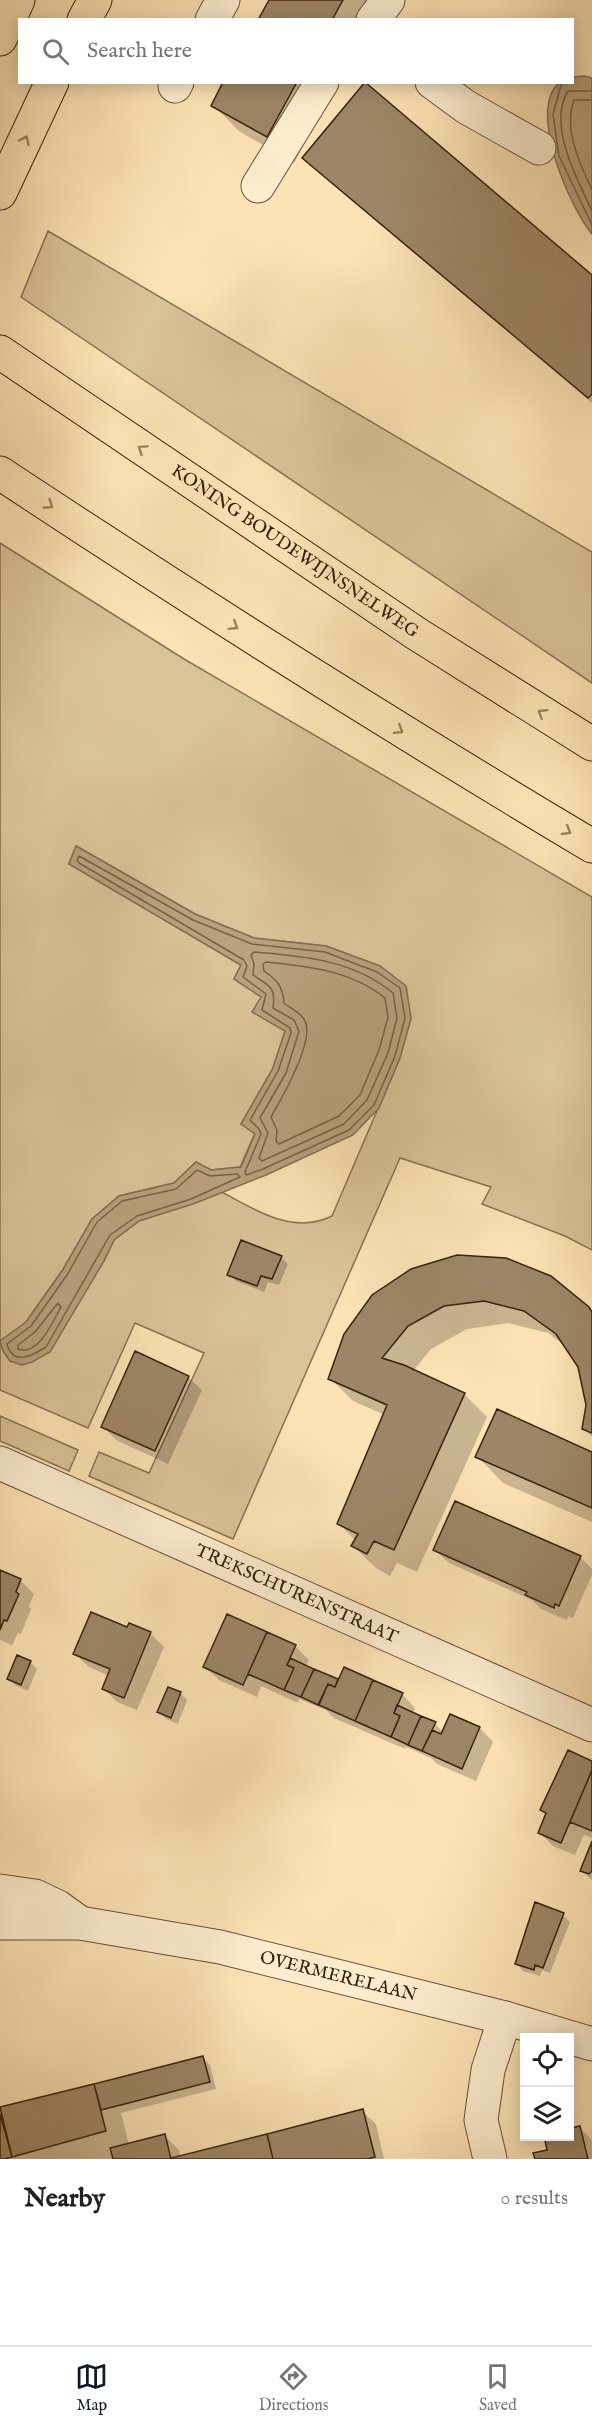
<!DOCTYPE html>
<html lang="en">
<head>
<meta charset="utf-8">
<style>
	body { margin:0; font-family:"IM FELL English",serif; background:#f6f6f6; color:#202124 }
	.controls { position:absolute; right:18px; bottom:18px; display:grid; overflow:hidden; border-radius:0px; box-shadow:0 3px 15px #0003 }
	.controls button { width:54px; height:54px; display:grid; place-items:center; padding:0; border:0; border-bottom:2px solid #e0e0e0; background:#fff; color:#202124; font:30px sans-serif }
	.list { margin:0; padding:0; list-style:none }
	h2 { display:flex; justify-content:space-between; align-items:center; height:78px; margin:0; padding:0 24px; font-size:26px }
	h2 small { font-size:20px; font-weight:400; color:#757577 }
	.icon { flex:none; width:33px; height:33px; fill:none; stroke:currentColor; stroke-width:2; stroke-linecap:round; stroke-linejoin:round }
	.map { position:relative; flex:none; width:592px; height:2159px; overflow:hidden }
	.search { position:absolute; background:#fff; box-shadow:0 3px 15px #0003; left:18px; right:18px; top:18px; height:66px; display:flex; align-items:center; gap:15px; box-sizing:border-box; padding:0 21px; border-radius:0px; color:#757577; font-size:22px }
	.sheet { height:186px; background:#fff }
	nav { display:flex; justify-content:space-around; align-items:center; box-sizing:border-box; height:84px; border-top:2px solid #e0e0e0; background:#fff; font-size:16px; color:#757577 }
	nav a { display:grid; justify-items:center; gap:3px }
	nav .on { color:#111827 }
	.map>svg:first-child { display:block }
</style>
</head>
<body>
<div class="map">
<svg width="592" height="2159" viewBox="0 0 592 2159">
	<rect width="100%" height="100%" fill="#fce3b5"/>
	<filter id="stains"><feTurbulence type="fractalNoise" baseFrequency=".00333" numOctaves="4"/><feColorMatrix values="0 0 0 0 .2 0 0 0 0 .09 0 0 0 0 .02 0 0 0 .5 -.17"/></filter>
	<radialGradient id="worn" r=".72"><stop offset=".6" stop-color="#630" stop-opacity="0"/><stop offset="1" stop-color="#630" stop-opacity=".3"/></radialGradient>
	<path fill="#dac299" stroke="#887254" stroke-width="1.5" fill-rule="evenodd" d="M48 231 592 552V683L21 297Z
		M0 543 184 659 592 897V1250L565 1236 482 1204 491 1187 400 1158 233 1539 89 1476 99 1452 149 1473 204 1353 135 1323 88 1428 0 1390ZM76 846 195 914 254 938 326 946 380 966 411 1018 400 1057 332 1216C294 1235 256 1211 222 1192L139 1221 114 1240 104 1261 26 1322 62 1271 92 1219 119 1196 174 1183 196 1162 211 1170 240 1167 255 1133 241 1124 273 1068 285 1031 262 997 234 979 241 965 69 864Z
		M0 1416 78 1450 69 1471 0 1441Z"/>
	<path fill="#b9a17d" stroke="#856e51" stroke-width="1.5" d="M584 76 592 78V234C570 208 527 110 559 83L572 82 573 77Z
		M76 846 195 914 254 938 326 946 380 966 406 986 411 1018 400 1058 379 1108 353 1135 266 1175 193 1204 139 1221 114 1240 104 1261 50 1352 32 1362 22 1365 10 1361 3 1351 0 1341 26 1322 62 1271 92 1219 119 1196 174 1183 196 1162 211 1170 241 1167 255 1134 241 1124 273 1068 285 1031 252 1012 261 997 234 979 241 965 69 864Z"/>
	<path fill="#0003" d="M271 0H384L373 20H260Z
		M225 82H338L294 163 239 131 212 104Z
		M304 158 592 277V403L323 176Z
		M281 1257 288 1264 279 1285 268 1282 264 1292 236 1281 229 1274Z
		M412 1270 592 1312V1437L584 1429 588 1405 579 1367 565 1346 548 1333 508 1323 467 1329 431 1349 413 1371 464 1394 487 1417 417 1572 397 1563 390 1576 376 1568 353 1546 356 1541 339 1524 385 1415 353 1401 330 1378Z
		M188 1377 202 1390 168 1464 116 1440 103 1426Z
		M592 1453V1522L503 1483 477 1456Z
		M435 1550 580 1557 592 1569V1575L573 1618 568 1616 567 1620 541 1609 532 1600 449 1563Z
		M0 1572 20 1580 34 1594 29 1606 31 1609 21 1634 18 1633 12 1645 0 1640Z
		M227 1616 295 1646 309 1660 306 1666 339 1682 402 1694 415 1708 413 1714 435 1724 443 1732 450 1716 480 1728 493 1742 476 1781 437 1764 431 1758 406 1747 405 1749 334 1718 326 1710 299 1699 298 1703 261 1686 257 1697 219 1680 205 1667Z
		M128 1629 150 1633 164 1647 137 1710 117 1702 103 1688 109 1676 89 1667 75 1654Z
		M30 1662 37 1669 28 1691 16 1686 9 1679Z
		M180 1693 187 1700 178 1724 166 1719 159 1712Z
		M592 1762V1838L584 1835 575 1855 553 1846 540 1833 547 1815 541 1810Z
		M592 1845V1880L582 1871Z
		M563 1915 570 1922 550 1973 542 1970 540 1976 523 1971 517 1964Z
		M203 2058 210 2065 216 2089 121 2113 129 2145 165 2136 179 2150 181 2157 362 2111 376 2124 384 2159H0V2109Z
		M579 2127 592 2140V2159H536L570 2136V2130Z"/>
	<g fill="none" stroke-linecap="round" stroke-linejoin="round">
		<path stroke="#786246" stroke-width="1.5" d="M562 82 553 114 559 156 592 225
			M592 91H568C547 124 577 179 592 211
			M592 100H574C563 129 580 164 592 190
			M79 856 193 920 252 944 325 952 377 972 400 988 405 1018 395 1056 374 1105 349 1130 263 1169 246 1175 245 1172 261 1134 259 1129 250 1120 278 1071 291 1033 290 1028 262 1010 266 994 243 977 247 966 244 960 79 863 77 860Z
			M254 952C304 956 353 960 393 993L397 1018 388 1053 367 1100 344 1124 262 1161 259 1158 268 1133 260 1118 286 1073 299 1031 294 1020 273 1008C276 986 269 986 253 975L254 964 251 955Z
			M266 962C308 966 352 971 385 998L388 1017 379 1050 360 1095 339 1116 279 1144 276 1141 277 1130 271 1117C282 1098 315 1041 305 1021 301 1012 291 1009 284 1003 283 986 277 980 264 971L263 964Z
			M197 1170 210 1176 237 1174 240 1177 191 1199 137 1216 110 1235 46 1347C32 1356 13 1366 7 1344L31 1326 67 1275 97 1222 122 1201 176 1189Z
			M58 1303 61 1307C53 1321 39 1356 18 1349V1345L35 1332Z"/>
	</g>
	<path fill="#9d8666" stroke="#362210" stroke-width="1.5" d="M269 0H343L332 20H258Z
		M223 82H297L267 137 211 106Z
		M365 82 592 275V394L588 398 302 158Z
		M241 1240 282 1256 272 1279 261 1276 257 1286 227 1275Z
		M457 1255 506 1258 551 1276 589 1307 592 1312V1433L582 1429 586 1405 578 1367 556 1334 524 1311 484 1301 444 1306 408 1326 382 1358 404 1365 465 1393 394 1550 374 1541 367 1554 351 1546 358 1534 337 1524 387 1405 328 1379 344 1334 372 1295 411 1269Z
		M135 1351 189 1376 155 1451 101 1427Z
		M497 1409 592 1452V1508L475 1457Z
		M455 1501 581 1556 559 1606 555 1604 554 1608 525 1595 527 1592 433 1550Z
		M0 1570 21 1579 16 1592 19 1594 7 1621 4 1620 0 1630Z
		M91 1612 127 1627 129 1623 151 1632 124 1698 102 1689 110 1669 73 1654Z
		M227 1614 267 1632 243 1685 203 1667Z
		M267 1632 296 1645 287 1665 294 1668 284 1690 248 1674Z
		M17 1655 31 1661 21 1685 7 1679Z
		M290 1658 314 1669 301 1697 284 1690 294 1668 287 1665Z
		M344 1667 373 1680 355 1721 319 1705 328 1684 335 1687Z
		M314 1669 338 1679 335 1687 328 1684 318 1705 301 1697Z
		M373 1680 403 1693 394 1713 400 1716 391 1737 355 1721Z
		M168 1687 181 1692 171 1718 157 1712Z
		M397 1705 421 1716 408 1745 391 1737 400 1716 394 1713Z
		M450 1714 480 1727 462 1769 422 1751 432 1730 441 1734Z
		M421 1716 436 1722 422 1751 408 1745Z
		M568 1750 592 1761V1770L561 1843 538 1833 546 1813 540 1810Z
		M592 1770V1831L570 1822Z
		M592 1841V1871L589 1874 580 1871Z
		M535 1902 564 1913 543 1968 535 1965 534 1970 515 1964Z
		M203 2056 210 2082 101 2110 94 2084Z
		M94 2084 106 2131 12 2157 0 2107Z
		M363 2109 375 2157 367 2159H273L267 2134Z
		M0 2114 12 2157 4 2159H0Z
		M580 2126 588 2159H535L533 2153 547 2150 544 2136H570V2128Z
		M165 2134 171 2159H113L110 2148Z
		M267 2134 273 2159H171V2158Z"/>
	<g fill="none" stroke-linecap="round" stroke-linejoin="round">
		<g stroke="#685239" stroke-width="35">
			<g id="minor">
				<path d="M212 20 223 0"/>
				<path d="M373 20 388 0"/>
				<path d="M432 82 466 107 539 148"/>
				<path d="M175 86 177 82"/>
				<path d="M258 186 322 82"/>
				<path id="s1" d="M0 1463 592 1725"/>
				<path d="M0 1891 35 1896 58 1907 80 1923"/>
				<path id="s2" d="M0 1923H80L220 1947 505 2018 592 2044"/>
				<path d="M490 2159 481 2120 488 2070 505 2018"/>
			</g>
		</g>
		<g stroke="#362210" stroke-width="35">
			<path id="major" d="M84 20 95 0
				M0 39 18 0
				M0 193 52 82"/>
		</g>
		<g stroke="#362210" stroke-width="35">
			<g id="highway">
				<path id="s3" d="M0 352 417 634 592 744"/>
				<path d="M0 473C195 602 391 726 592 846"/>
			</g>
		</g>
		<use href="#minor" stroke="#fdedcf" stroke-width="33"/>
		<use href="#major" stroke="#fce3b5" stroke-width="33"/>
		<use href="#highway" stroke="#fce3b5" stroke-width="33"/>
	</g>
	<defs><path id="oneway-chevron" d="M-2-3.5L2.5 0L-2 3.5" fill="none" stroke-width="1.6" stroke-linecap="round" stroke-linejoin="round" transform="scale(1.5)"/></defs>
	<g stroke="#998262">
		<use href="#oneway-chevron" transform="translate(25 140) rotate(-65)"/>
		<use href="#oneway-chevron" transform="translate(142 449) rotate(-146)"/>
		<use href="#oneway-chevron" transform="translate(49 505) rotate(34)"/>
		<use href="#oneway-chevron" transform="translate(234 626) rotate(32)"/>
		<use href="#oneway-chevron" transform="translate(542 713) rotate(-148)"/>
		<use href="#oneway-chevron" transform="translate(399 730) rotate(32)"/>
		<use href="#oneway-chevron" transform="translate(567 831) rotate(31)"/>
	</g>
	<g text-anchor="middle" dominant-baseline="central" stroke-width="4.5" stroke-linejoin="round" paint-order="stroke">
		<g font-size="18" fill="#362210" stroke="#fdedcf">
			<text stroke="none"><textPath href="#s3" startOffset="356">KONING BOUDEWIJNSNELWEG</textPath></text>
			<text stroke="none"><textPath href="#s1" startOffset="324">TREKSCHURENSTRAAT</textPath></text>
			<text stroke="none"><textPath href="#s2" startOffset="344">OVERMERELAAN</textPath></text>
		</g>
	</g>
	<rect width="100%" height="100%" filter="url(#stains)"/>
	<rect width="100%" height="100%" fill="url(#worn)"/>
</svg>
<div class="controls">
<button><svg class="icon" aria-label="locate" viewBox="0 0 24 24"><circle cx="12" cy="12" r="6"/><path d="M12 2v4M12 18v4M2 12h4M18 12h4"/></svg></button>
<button><svg class="icon" aria-label="layers" viewBox="0 0 24 24"><path d="M12 4l9 5-9 5-9-5zM3 14l9 5 9-5"/></svg></button>
</div>
<div class="search"><svg class="icon" aria-label="search" viewBox="0 0 24 24"><circle cx="10" cy="10" r="6"/><path d="M15 15l6 6"/></svg>Search here</div>
</div>
<section class="sheet">
<h2>Nearby<small>0 results</small></h2>
<ul class="list">
</ul>
</section>
<nav>
<a class="on"><svg class="icon" aria-label="map" viewBox="0 0 24 24"><path d="M3 6l6-2 6 2 6-2v14l-6 2-6-2-6 2zM9 4v14M15 6v14"/></svg>Map</a>
<a><svg class="icon" aria-label="directions" viewBox="0 0 24 24"><path d="M12 3l9 9-9 9-9-9zM9 14v-3h6M13 9l2 2-2 2"/></svg>Directions</a>
<a><svg class="icon" aria-label="saved" viewBox="0 0 24 24"><path d="M7 4h10v16l-5-4-5 4z"/></svg>Saved</a>
</nav>
</body>
</html>
